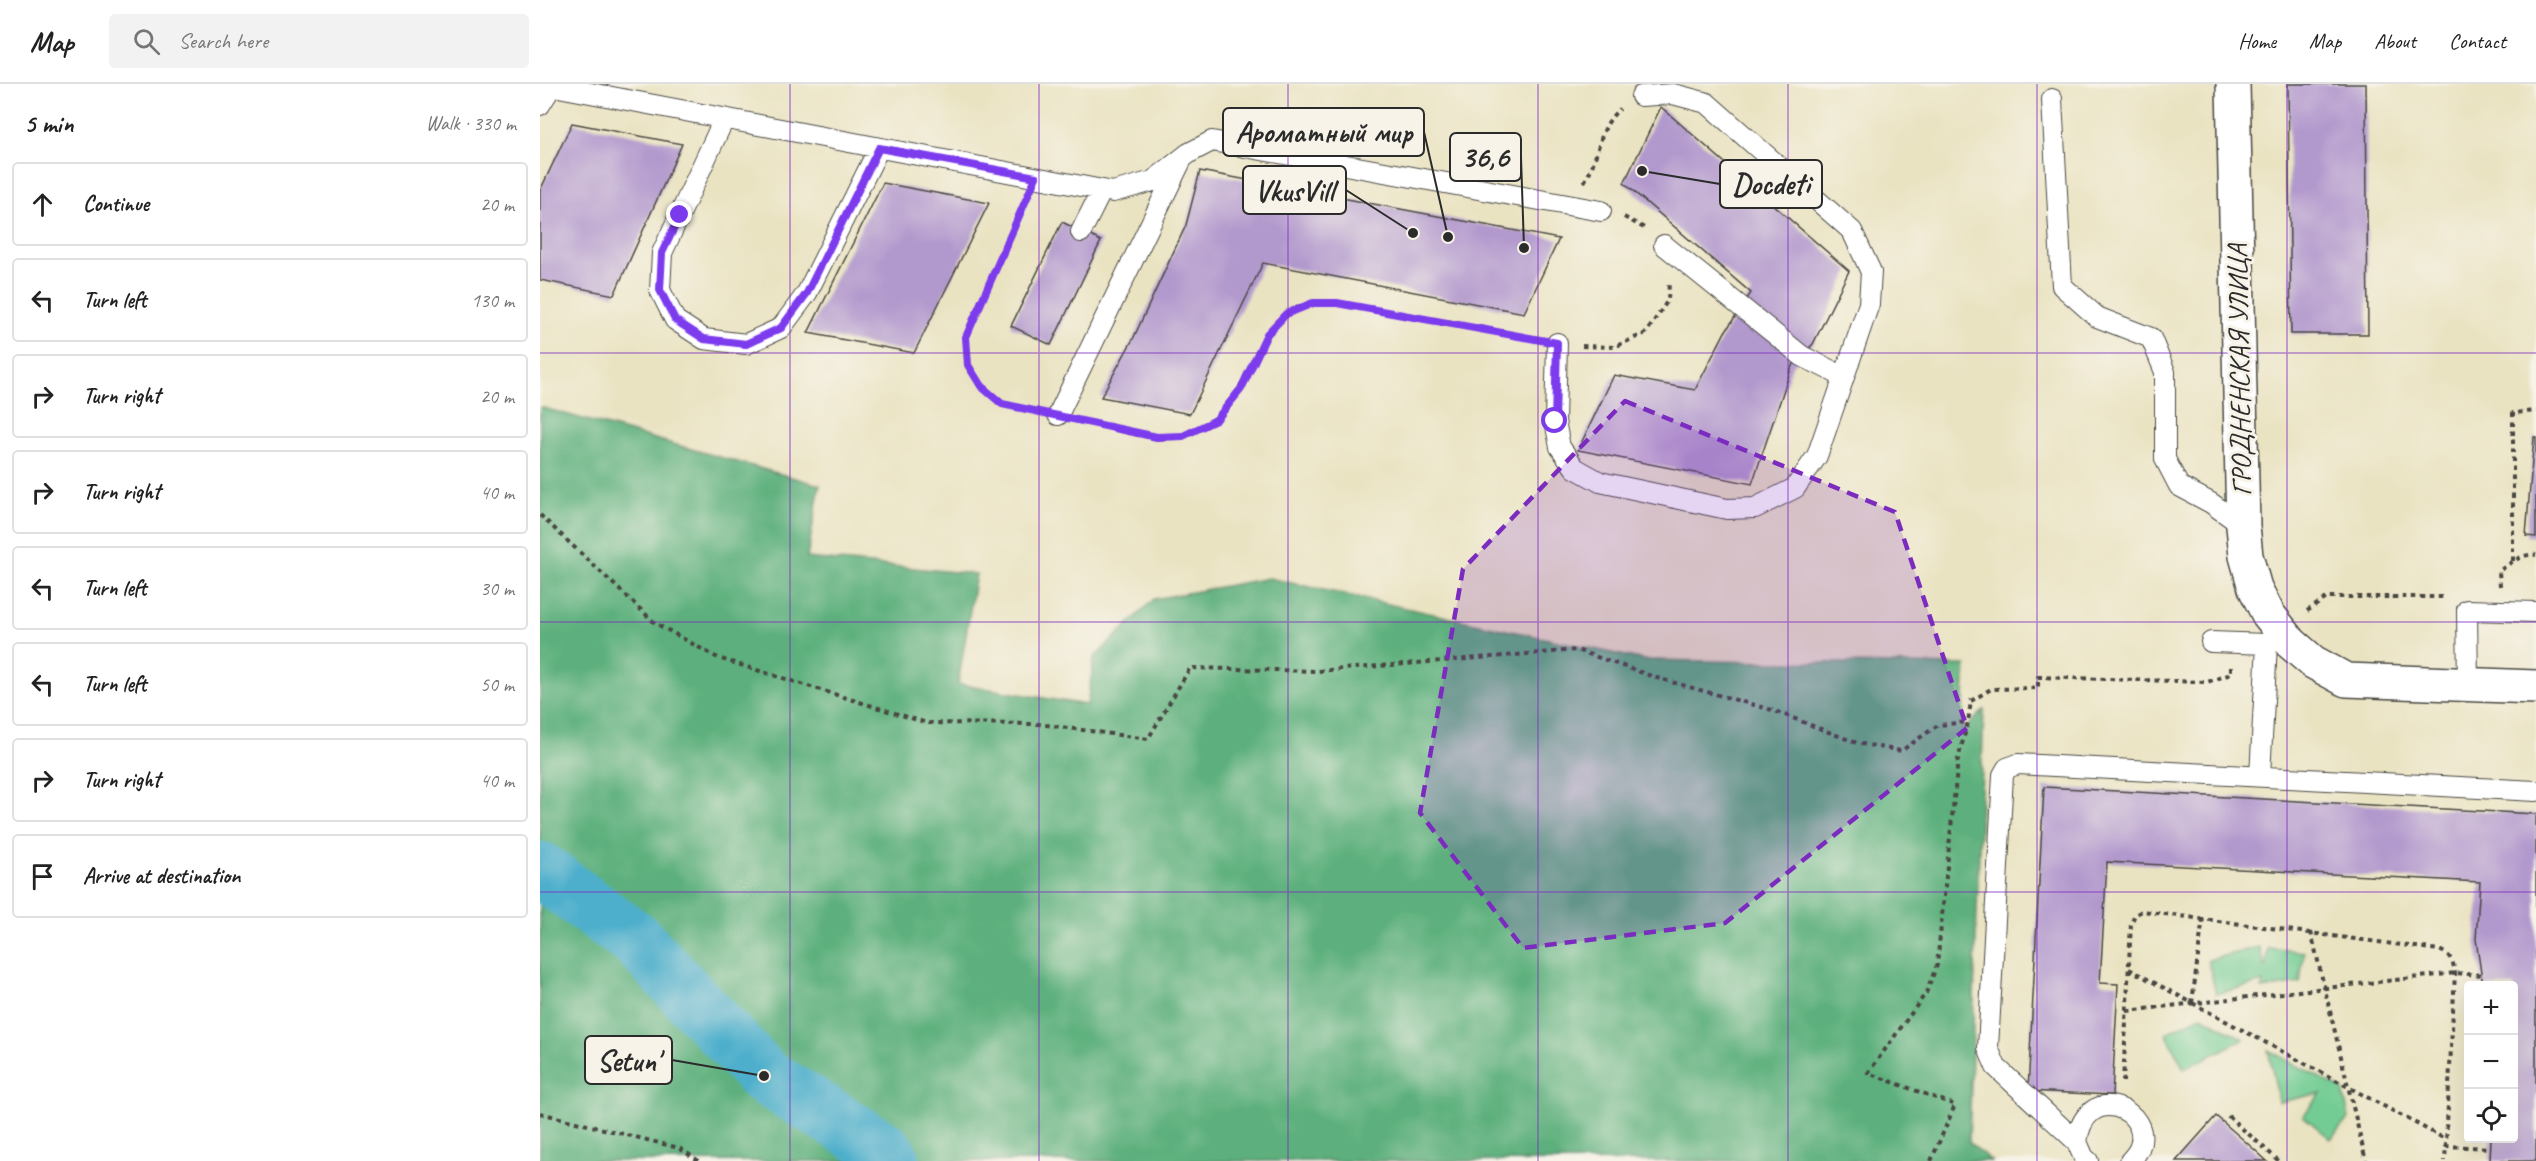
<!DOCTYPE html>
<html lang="en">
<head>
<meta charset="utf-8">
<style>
	body { margin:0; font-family:Caveat,sans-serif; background:#f2f2f2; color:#222 }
	.controls { position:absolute; right:18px; bottom:18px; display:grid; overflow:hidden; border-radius:6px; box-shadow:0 6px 24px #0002 }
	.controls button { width:54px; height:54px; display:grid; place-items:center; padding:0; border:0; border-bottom:2px solid #e0e0e0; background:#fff; color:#222; font:30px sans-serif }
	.stop { position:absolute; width:18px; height:18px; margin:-14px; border:4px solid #7c3aed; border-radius:50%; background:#fff }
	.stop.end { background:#7c3aed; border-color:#fff; box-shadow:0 2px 6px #0008 }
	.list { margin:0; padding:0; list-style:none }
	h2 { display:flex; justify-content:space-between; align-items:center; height:78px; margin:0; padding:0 24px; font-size:26px }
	h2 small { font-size:20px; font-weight:400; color:#767676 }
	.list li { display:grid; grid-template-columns:39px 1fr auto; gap:18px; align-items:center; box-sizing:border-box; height:84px; margin:0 12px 12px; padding:0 12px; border:2px solid #e0e0e0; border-radius:6px }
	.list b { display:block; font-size:22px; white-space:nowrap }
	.list em { font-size:20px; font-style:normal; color:#767676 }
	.icon { flex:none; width:33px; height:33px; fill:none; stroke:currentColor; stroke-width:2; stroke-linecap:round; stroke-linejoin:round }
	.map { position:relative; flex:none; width:1996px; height:1077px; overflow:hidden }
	header { display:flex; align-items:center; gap:36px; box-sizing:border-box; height:84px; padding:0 30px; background:#fff; border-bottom:2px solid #e0e0e0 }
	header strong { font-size:28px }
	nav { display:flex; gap:33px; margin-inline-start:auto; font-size:21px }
	.search { width:420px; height:54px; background:#f2f2f2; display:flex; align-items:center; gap:15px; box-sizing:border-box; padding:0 21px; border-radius:6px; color:#767676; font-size:22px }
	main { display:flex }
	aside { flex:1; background:#fff }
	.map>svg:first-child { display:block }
</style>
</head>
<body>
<header>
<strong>Map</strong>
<div class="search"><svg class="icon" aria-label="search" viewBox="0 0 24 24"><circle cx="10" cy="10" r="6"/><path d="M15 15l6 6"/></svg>Search here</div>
<nav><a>Home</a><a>Map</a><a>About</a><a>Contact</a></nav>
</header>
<main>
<aside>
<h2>5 min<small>Walk · 330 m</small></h2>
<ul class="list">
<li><svg class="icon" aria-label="ahead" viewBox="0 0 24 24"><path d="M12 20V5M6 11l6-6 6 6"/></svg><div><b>Continue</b></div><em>20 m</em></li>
<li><svg class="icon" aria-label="left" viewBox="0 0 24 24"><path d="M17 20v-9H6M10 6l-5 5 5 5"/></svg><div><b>Turn left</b></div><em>130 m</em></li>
<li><svg class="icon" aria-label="right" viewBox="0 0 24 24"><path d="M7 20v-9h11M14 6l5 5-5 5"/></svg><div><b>Turn right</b></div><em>20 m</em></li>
<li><svg class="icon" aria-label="right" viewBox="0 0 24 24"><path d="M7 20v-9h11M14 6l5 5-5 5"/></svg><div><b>Turn right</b></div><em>40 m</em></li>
<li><svg class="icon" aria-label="left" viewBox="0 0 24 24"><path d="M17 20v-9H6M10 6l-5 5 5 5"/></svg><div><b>Turn left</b></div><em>30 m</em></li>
<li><svg class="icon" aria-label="left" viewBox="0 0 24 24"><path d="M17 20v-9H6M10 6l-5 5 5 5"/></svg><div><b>Turn left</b></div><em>50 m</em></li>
<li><svg class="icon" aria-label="right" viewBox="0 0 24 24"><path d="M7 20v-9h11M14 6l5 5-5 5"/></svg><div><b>Turn right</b></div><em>40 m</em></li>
<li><svg class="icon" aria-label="arrive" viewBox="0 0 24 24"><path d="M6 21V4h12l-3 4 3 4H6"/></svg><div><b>Arrive at destination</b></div></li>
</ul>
</aside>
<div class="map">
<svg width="1996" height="1077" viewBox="0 0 1996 1077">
	<rect width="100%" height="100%" fill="#f7f3e8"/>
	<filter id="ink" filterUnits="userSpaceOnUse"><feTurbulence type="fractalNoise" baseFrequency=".0167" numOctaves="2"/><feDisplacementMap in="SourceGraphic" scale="12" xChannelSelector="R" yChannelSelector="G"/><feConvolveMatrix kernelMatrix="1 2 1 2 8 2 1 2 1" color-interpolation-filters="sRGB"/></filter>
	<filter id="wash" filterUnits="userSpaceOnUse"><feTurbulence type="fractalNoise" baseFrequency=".008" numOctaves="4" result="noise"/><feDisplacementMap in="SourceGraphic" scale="24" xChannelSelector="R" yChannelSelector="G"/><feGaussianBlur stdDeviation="1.35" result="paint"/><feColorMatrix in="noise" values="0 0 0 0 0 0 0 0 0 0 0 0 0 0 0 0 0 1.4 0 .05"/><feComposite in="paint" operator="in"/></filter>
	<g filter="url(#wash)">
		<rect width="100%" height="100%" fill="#eae3c2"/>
		<path fill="#72cc93" stroke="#4e7c5f" stroke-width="1.5" d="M1719 863 1725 885 1728 864 1764 868 1760 899 1722 905 1723 898 1676 910 1668 876Z
			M1661 932 1704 955 1644 985 1626 949Z
			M1728 966 1803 1006 1809 1034 1791 1055 1763 1032 1781 1009 1739 1018Z"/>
		<path fill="#5db07d" stroke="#446e54" stroke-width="1.5" d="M0 323 280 401 267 474 436 490 418 600 547 621 554 574 614 515 729 494 1104 576 1426 581 1422 647 1444 626 1429 1058 1451 1077H0Z"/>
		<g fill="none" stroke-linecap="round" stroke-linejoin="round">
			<path stroke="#4dafcc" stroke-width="57" d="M0 786 96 856 224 992 345 1066 352 1077"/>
		</g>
		<g id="blocks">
			<path fill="#b299cd" d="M1748 0H1826L1828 250H1751Z
				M1121 23 1309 187 1273 260 1252 282 1212 400 1038 366 1074 291 1155 306 1185 248 1211 209 1084 99Z
				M32 39 142 60 74 211 0 196V107Z
				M660 87 770 108 1019 155 984 229 723 179 650 330 561 313 593 255 646 141Z
				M343 99 449 119 374 269 268 249Z
				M522 138 561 157 511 261 471 242Z
				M1994 353H1996V453L1986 452Z
				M1504 703 1996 730V1077H1950L1951 1054H1974V902H1943L1936 855 1940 798 1567 778 1560 899 1578 900 1572 1011 1488 1007Z
				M1676 1032 1715 1066 1727 1077H1636Z"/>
		</g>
	</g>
	<g filter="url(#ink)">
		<use href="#blocks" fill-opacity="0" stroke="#484742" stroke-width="1.5"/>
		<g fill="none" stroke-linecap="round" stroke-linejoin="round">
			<g stroke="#484742" stroke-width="22">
				<path id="lane" d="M3 0 573 108 613 97 649 69 672 57 1061 127
					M1512 15 1522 202 1557 233 1611 254 1625 288V375L1639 402 1671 419 1703 442
					M0 21 12 2
					M184 35 122 169 120 206 135 236 164 255 206 260 241 244 267 209 339 64
					M541 148 562 106
					M1124 161 1262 272 1304 293
					M1017 259 1015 337 1020 363 1035 384 1060 398 1187 425 1215 424 1255 404 1277 372 1329 220 1331 188 1312 147 1167 19 1133 10 1101 12
					M518 331 641 77
					M1671 558 1727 560
					M1928 601 1927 526 1996 528
					M1720 692 1727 560 1739 545
					M1537 1058C1545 995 1615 1026 1599 1065 1597 1069 1593 1074 1590 1077
					M1548 1077 1544 1074 1537 1058 1456 983 1448 964 1463 691 1467 684 1478 680 1996 707"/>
			</g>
			<g stroke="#484742" stroke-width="36">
				<path id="street" d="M1693 0 1703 442 1706 472 1715 504 1728 530 1751 559 1773 578 1806 596 1996 603"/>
			</g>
			<path stroke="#484742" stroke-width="4" stroke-dasharray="4.5 4.5" stroke-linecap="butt" d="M1044 98C1059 77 1058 41 1080 25
				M486 116 426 253 428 281 441 302 462 319 494 326
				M1084 133 1106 145
				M1042 262 1074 263 1106 249 1128 216 1129 198
				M542 337C573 343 610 358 641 352 648 351 656 346 662 343 717 316 711 228 774 219 781 218 790 219 797 219L993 254
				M0 431 115 539 178 574 387 639 499 640 608 655 650 584 778 587 1037 566 1117 594 1232 626 1317 659 1361 667 1398 641 1428 638
				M1973 477V329L1996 327
				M1960 502 1959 487C1970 479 1983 469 1996 471
				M1767 527 1788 513H1906
				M1771 848 1826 1077
				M1589 885 1905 1055
				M1652 919 1663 833
				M1587 927 1915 889 1942 891
				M1583 998 1591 839 1595 831 1602 827 1899 866C1911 871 1913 877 1915 889L1905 1077
				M0 1029 139 1064 159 1077
				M1688 1032 1739 1077
				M1905 1062 1951 1064
				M1391 1077 1415 1021 1328 989 1386 909 1397 881 1418 675 1428 638 1431 617 1451 605 1498 604V593L1667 598 1691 590V583"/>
			<use href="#lane" stroke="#fff" stroke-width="20"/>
			<use href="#street" stroke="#fff" stroke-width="33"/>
		</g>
	</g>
	<g fill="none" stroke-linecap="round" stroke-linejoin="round" filter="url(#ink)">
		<path stroke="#7c3aed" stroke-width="8" d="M140 131 122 169 120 206 135 236 164 255 206 260 241 244 267 209 339 64 496 93 426 253 428 281 441 302 462 320 617 353 643 352 676 336 701 305 727 250 746 230 773 219H797L1017 259 1015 337"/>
	</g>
	<path fill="#7b2cbf" fill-opacity="0.2" stroke="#7b2cbf" stroke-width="4.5" stroke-dasharray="12 8" stroke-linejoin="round" d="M1085 317 1355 428 1427 644 1185 839 983 864 880 729 923 485Z"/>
	<path fill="none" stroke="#7b2cbf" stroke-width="1.5" stroke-opacity="0.55" d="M250 0V1077M499 0V1077M748 0V1077M998 0V1077M1248 0V1077M1497 0V1077M1747 0V1077M0 269H1996M0 538H1996M0 808H1996"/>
	<g text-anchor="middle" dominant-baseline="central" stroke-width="6" stroke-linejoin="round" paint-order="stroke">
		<g font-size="28" fill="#2b2b2b" stroke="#f7f3e8">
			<text transform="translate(1699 286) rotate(-91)">ГРОДНЕНСКАЯ УЛИЦА</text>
		</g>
	</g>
	<path fill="none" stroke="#2b2b2b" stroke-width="2" d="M908 153L884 48M984 164L981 73M1102 87L1180 100M873 149L806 106M224 992L132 976"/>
	<g fill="#2b2b2b" stroke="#f7f3e8" stroke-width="2">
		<circle cx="908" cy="153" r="6"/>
		<circle cx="984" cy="164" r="6"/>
		<circle cx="1102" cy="87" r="6"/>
		<circle cx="873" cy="149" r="6"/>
		<circle cx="224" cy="992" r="6"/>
	</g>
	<g fill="#f7f3e8" stroke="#2b2b2b" stroke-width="2">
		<rect x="683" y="24" width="201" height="48" rx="6"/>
		<rect x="910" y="49" width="71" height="48" rx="6"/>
		<rect x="1180" y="76" width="102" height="48" rx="6"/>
		<rect x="703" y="82" width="103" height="48" rx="6"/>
		<rect x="45" y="952" width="87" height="48" rx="6"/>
	</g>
	<g font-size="30" text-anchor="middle" font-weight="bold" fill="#2b2b2b">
		<text x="784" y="58">Ароматный мир</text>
		<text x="945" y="83">36,6</text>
		<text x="1231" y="110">Docdeti</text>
		<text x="754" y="117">VkusVill</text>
		<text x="88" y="987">Setun'</text>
	</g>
</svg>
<div class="controls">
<button>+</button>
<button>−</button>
<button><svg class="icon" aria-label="locate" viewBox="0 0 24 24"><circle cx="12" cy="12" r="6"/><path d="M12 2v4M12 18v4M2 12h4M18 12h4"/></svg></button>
</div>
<div class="stop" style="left:1015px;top:337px"></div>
<div class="stop end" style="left:140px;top:131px"></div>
</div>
</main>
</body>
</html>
